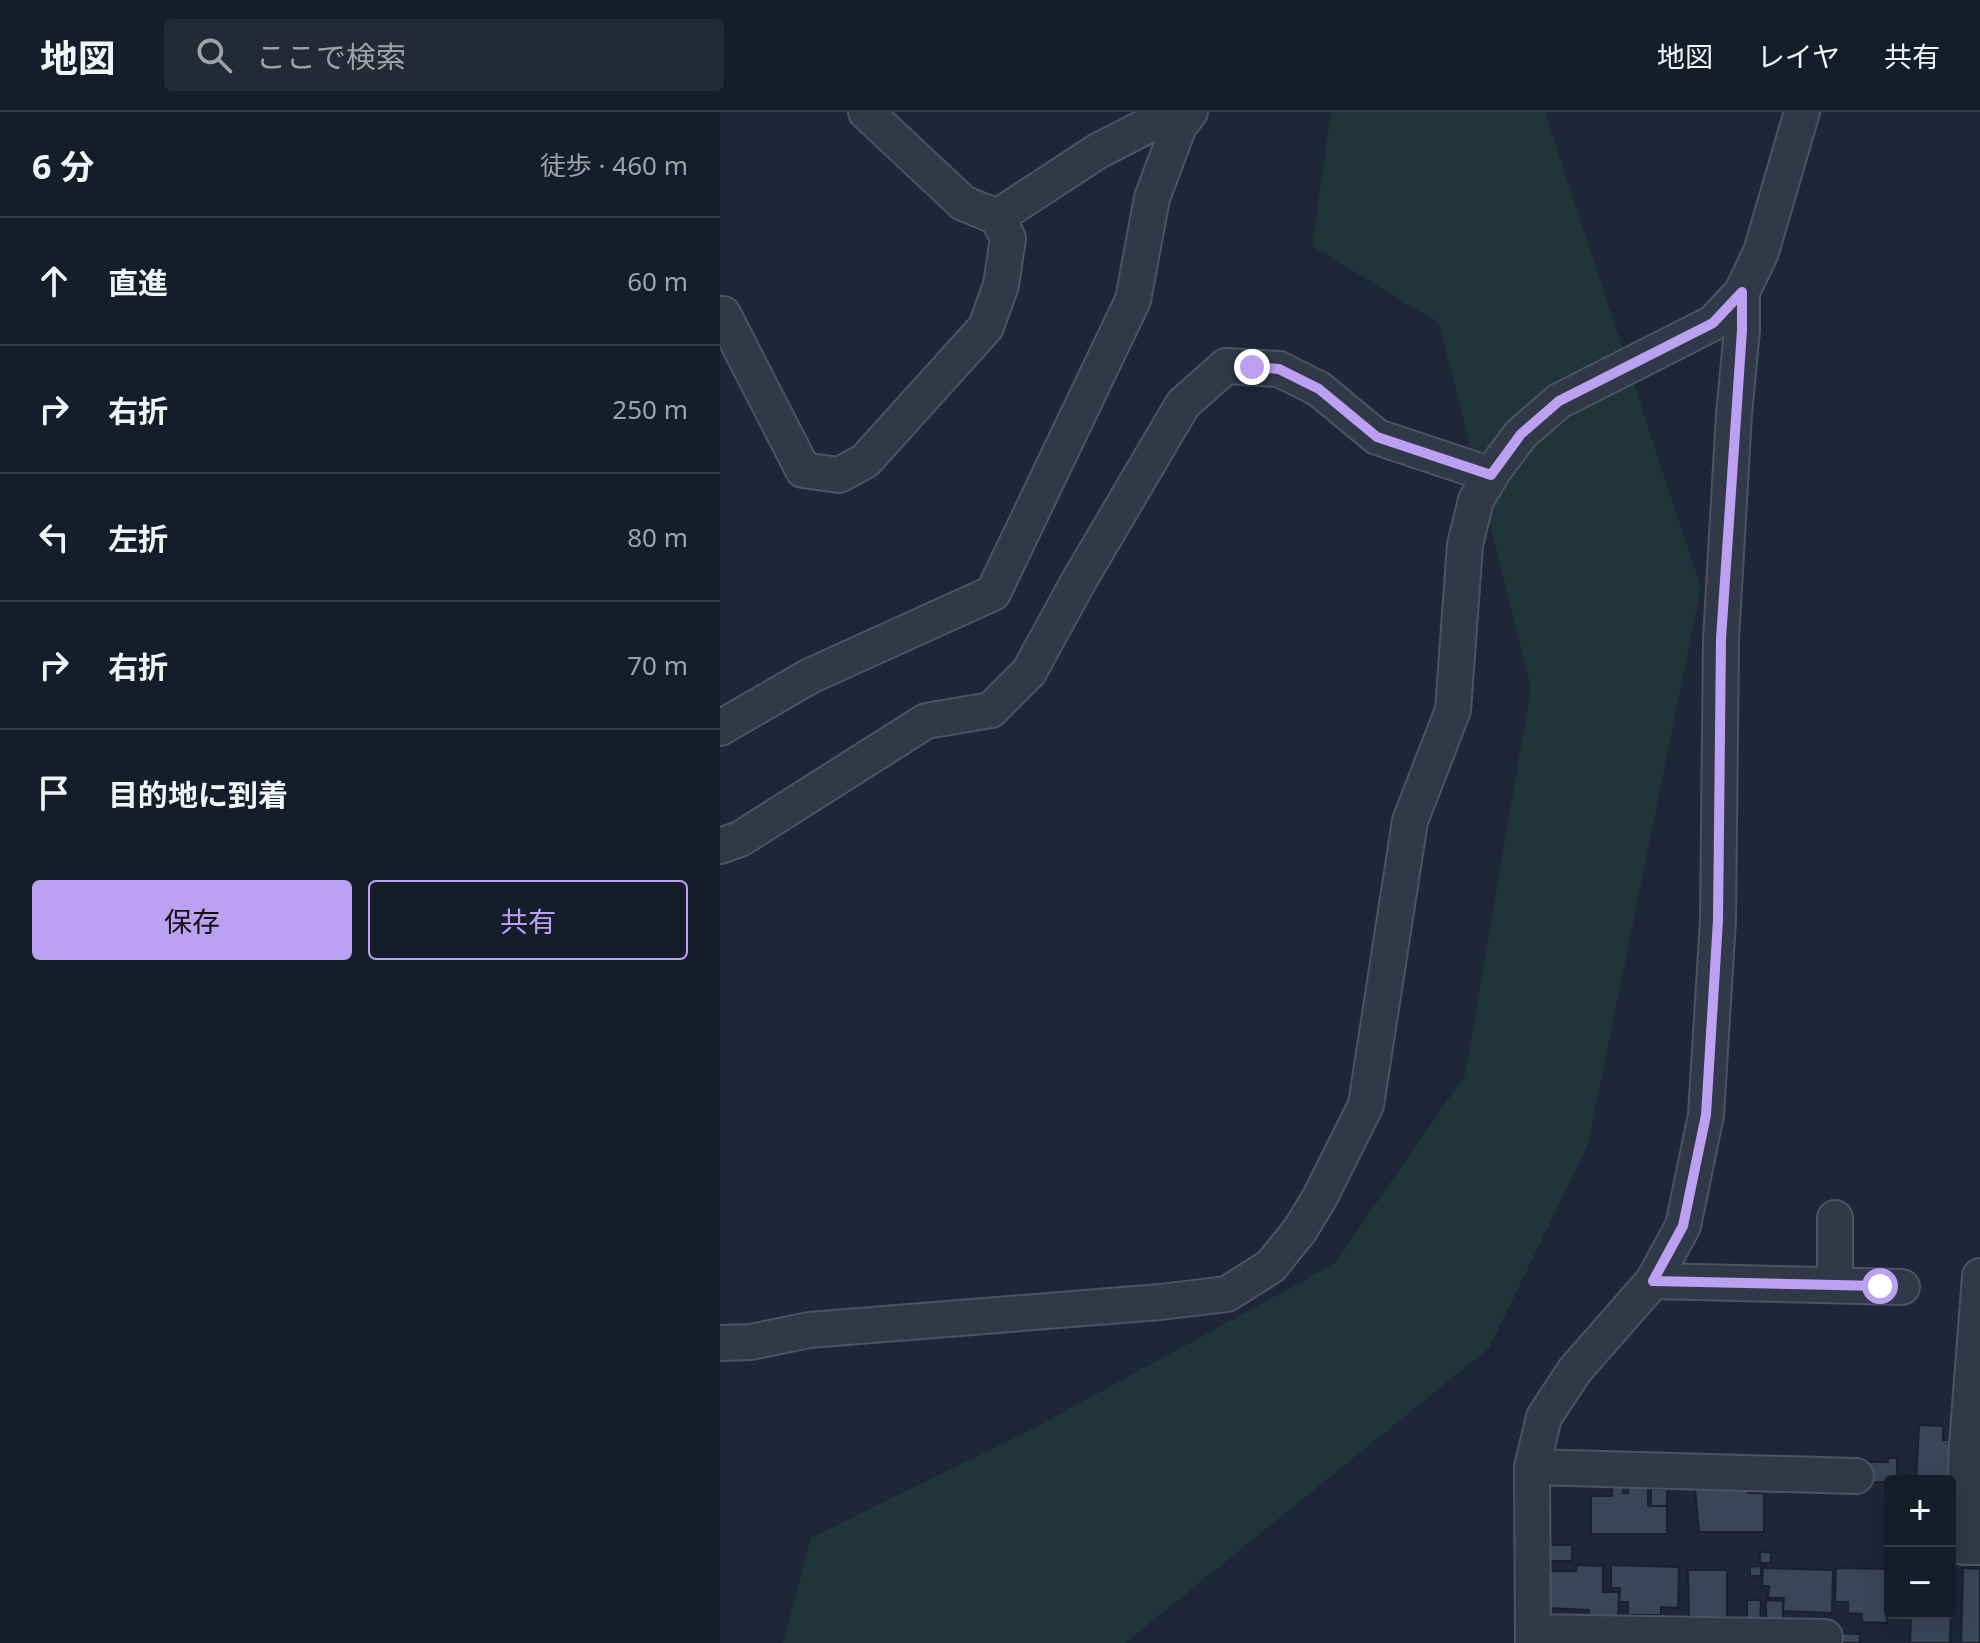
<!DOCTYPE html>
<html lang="ja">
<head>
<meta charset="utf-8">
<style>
	body { margin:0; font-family:"Noto Sans","Noto Sans JP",sans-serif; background:#232a36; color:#f1f3f6 }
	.controls { position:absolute; right:24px; bottom:24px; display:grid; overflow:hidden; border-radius:8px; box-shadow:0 8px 32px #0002 }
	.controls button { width:72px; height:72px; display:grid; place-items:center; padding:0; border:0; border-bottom:2px solid #353b47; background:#161d2a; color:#f1f3f6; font:40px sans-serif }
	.stop { position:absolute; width:24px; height:24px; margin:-18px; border:6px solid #bca0f2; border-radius:50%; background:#fff }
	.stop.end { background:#bca0f2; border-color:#fff; box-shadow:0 2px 8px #0008 }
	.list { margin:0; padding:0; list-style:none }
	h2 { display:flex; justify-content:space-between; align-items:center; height:104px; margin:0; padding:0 32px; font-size:34px }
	h2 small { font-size:26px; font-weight:400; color:#9ea2a8 }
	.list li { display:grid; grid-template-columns:52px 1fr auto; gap:24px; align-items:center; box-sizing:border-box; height:128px; padding:0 32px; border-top:2px solid #353b47 }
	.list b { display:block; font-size:30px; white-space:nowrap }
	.list em { font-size:26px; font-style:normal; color:#9ea2a8 }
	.actions { display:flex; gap:16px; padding:24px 32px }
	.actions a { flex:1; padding:18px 0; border:2px solid #bca0f2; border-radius:8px; text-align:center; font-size:28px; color:#bca0f2 }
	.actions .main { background:#bca0f2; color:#111 }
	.icon { flex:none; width:44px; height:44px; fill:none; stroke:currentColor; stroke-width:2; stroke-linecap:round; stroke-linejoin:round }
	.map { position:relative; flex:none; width:1260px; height:1531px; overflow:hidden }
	header { display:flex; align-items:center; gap:48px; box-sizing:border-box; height:112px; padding:0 40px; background:#161d2a; border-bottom:2px solid #353b47 }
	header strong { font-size:38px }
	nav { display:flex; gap:44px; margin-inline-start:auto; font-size:28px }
	.search { width:560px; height:72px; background:#232a36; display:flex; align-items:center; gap:20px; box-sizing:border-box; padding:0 28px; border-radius:8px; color:#9ea2a8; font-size:30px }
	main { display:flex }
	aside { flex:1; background:#161d2a }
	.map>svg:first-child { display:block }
</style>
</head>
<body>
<header>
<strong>地図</strong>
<div class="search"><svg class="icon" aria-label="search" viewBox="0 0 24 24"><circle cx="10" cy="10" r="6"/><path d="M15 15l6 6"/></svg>ここで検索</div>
<nav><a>地図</a><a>レイヤ</a><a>共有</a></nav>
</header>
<main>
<aside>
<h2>6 分<small>徒歩 · 460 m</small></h2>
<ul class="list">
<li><svg class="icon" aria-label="ahead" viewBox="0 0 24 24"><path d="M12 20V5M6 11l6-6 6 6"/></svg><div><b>直進</b></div><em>60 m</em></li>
<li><svg class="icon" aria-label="right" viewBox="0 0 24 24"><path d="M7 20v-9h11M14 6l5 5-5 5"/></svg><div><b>右折</b></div><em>250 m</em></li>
<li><svg class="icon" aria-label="left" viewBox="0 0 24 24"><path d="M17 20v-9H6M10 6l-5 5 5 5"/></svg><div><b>左折</b></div><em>80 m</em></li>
<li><svg class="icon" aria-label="right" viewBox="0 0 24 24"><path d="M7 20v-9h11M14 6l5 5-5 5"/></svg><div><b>右折</b></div><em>70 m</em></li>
<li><svg class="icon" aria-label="arrive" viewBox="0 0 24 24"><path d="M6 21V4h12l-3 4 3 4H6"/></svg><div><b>目的地に到着</b></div></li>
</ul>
<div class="actions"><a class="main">保存</a><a>共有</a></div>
</aside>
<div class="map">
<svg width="1260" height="1531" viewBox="0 0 1260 1531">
	<rect width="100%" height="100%" fill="#1d2738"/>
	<path fill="#1f3539" d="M611 0H825L981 476 868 1033 769 1236 405 1531H63L91 1426 316 1315 614 1152 745 963 811 575 719 211 592 134Z"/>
	<path fill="#394559" stroke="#19212e" stroke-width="2" d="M1199 1313 1223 1314V1328H1230V1369H1196Z
		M1168 1346H1177V1369L1143 1371V1350H1168Z
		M892 1373H903V1381H908V1375H928V1394H947V1422H871V1384H892Z
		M991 1375H1028V1381H1044V1420H979L975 1377H991Z
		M931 1377H947V1394H931Z
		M829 1433H852V1449H829Z
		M1040 1440H1051V1451H1040Z
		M857 1453 883 1454V1480H899L898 1509 869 1508V1498L827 1496 829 1459H856Z
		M891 1453 959 1455 958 1496 941 1495V1503H908V1490H899L900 1476H891Z
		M1041 1454V1464H1030V1455Z
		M1230 1455H1232L1230 1531H1190L1191 1501H1230Z
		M1043 1456 1113 1458 1112 1501 1063 1499 1064 1486H1048L1049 1474H1042Z
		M1116 1456 1170 1457V1501H1173V1505H1167V1511L1142 1510V1502L1128 1501V1490H1115Z
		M1243 1456 1260 1457V1531H1241Z
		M968 1458H1007V1505H969Z
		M1027 1488H1041L1040 1511H1027Z
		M1046 1488 1063 1489V1512H1046Z
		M1110 1521 1140 1522V1531H1110Z"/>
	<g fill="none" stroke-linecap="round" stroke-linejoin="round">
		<g stroke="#4c5463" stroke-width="38">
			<path id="minor" d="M277 105 378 39 454 0
				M0 202H3L83 358 119 363 145 349 266 215 281 173 288 126 277 105 243 91 146 0
				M0 616 90 564 273 481 413 188 432 86 459 14 470 0
				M0 734 20 727 206 609 271 598 309 560 357 472 463 292 506 254 559 257 599 277 657 325 771 363
				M1115 1106V1173
				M1260 1164 1247 1333 1243 1435H1260
				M933 1169 1182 1175
				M0 1231 31 1230 89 1218 440 1190 507 1182 551 1154 580 1118 600 1085 646 993 690 709 733 598 745 433 756 388 774 358 801 322 839 289 993 211 1022 180 1041 140 1082 0
				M812 1355 1136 1364
				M813 1520 1105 1525
				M813 1531 812 1355 824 1305 855 1258 933 1169 963 1114 986 1003 998 808 1001 527 1014 302 1022 218V180"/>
		</g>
		<use href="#minor" stroke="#313948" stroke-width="34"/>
	</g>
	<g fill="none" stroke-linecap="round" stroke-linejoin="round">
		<path stroke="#bca0f2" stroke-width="10" d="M532 255 559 257 599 277 657 325 771 363 801 322 839 289 993 211 1022 180V218L1001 527 998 808 986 1003 963 1114 933 1169 1160 1174"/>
	</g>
</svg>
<div class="controls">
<button>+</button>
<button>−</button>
</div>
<div class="stop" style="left:1160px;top:1174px"></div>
<div class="stop end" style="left:532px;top:255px"></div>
</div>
</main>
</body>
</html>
